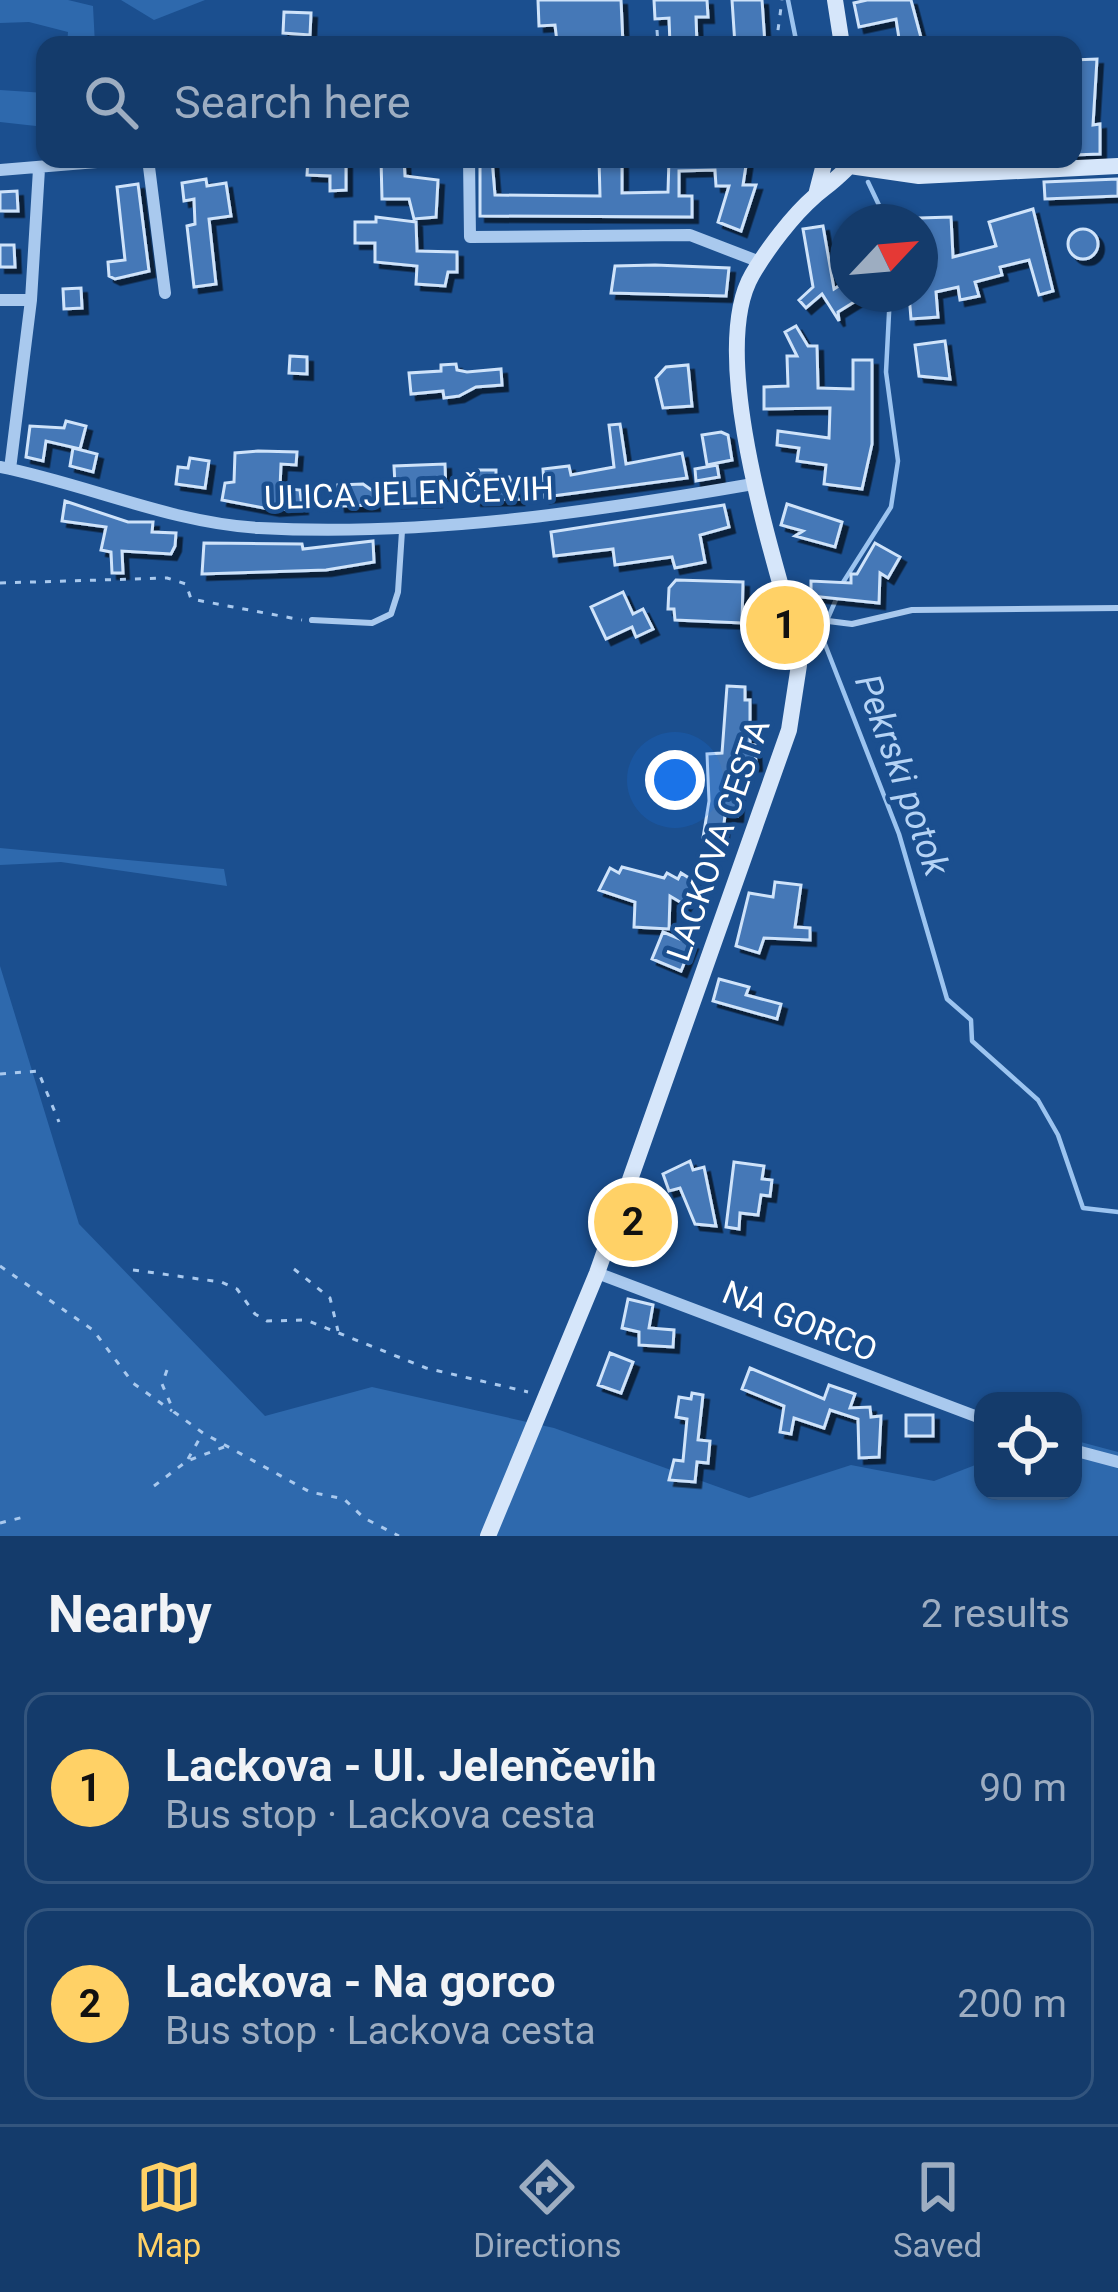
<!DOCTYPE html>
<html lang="en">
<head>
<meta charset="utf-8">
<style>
	body { margin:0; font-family:Roboto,sans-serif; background:#1d4271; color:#f1f3f6 }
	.controls { position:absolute; right:36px; bottom:36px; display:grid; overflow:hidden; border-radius:24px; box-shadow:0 3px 9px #0004 }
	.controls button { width:108px; height:108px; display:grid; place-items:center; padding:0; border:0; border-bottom:3px solid #33557e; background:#143b6b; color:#f1f3f6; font:60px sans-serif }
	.compass { position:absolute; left:830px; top:204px; width:108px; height:108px; border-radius:50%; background:#143b6b; box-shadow:0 3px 9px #0004; rotate:64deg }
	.you { position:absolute; left:675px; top:780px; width:42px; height:42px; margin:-30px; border:9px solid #fff; border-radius:50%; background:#1a73e8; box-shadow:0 0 0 18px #1a73e833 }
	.badge { display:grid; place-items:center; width:78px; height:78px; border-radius:50%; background:#ffd166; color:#111; font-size:39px; font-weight:700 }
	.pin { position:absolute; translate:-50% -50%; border:6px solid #fff; box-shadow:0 3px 12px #0006 }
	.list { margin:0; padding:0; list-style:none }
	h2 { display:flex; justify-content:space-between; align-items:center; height:156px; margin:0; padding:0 48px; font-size:51px }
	h2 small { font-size:39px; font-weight:400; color:#9dadc1 }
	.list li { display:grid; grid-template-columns:78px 1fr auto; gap:36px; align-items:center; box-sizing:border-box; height:192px; margin:0 24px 24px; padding:0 24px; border:3px solid #33557e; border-radius:24px }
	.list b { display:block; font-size:45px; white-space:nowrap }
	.list p { margin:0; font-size:39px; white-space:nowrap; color:#9dadc1 }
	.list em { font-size:39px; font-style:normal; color:#9dadc1 }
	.icon { flex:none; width:66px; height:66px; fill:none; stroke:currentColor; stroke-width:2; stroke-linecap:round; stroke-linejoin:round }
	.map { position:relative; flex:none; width:1118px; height:1536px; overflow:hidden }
	.search { position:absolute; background:#143b6b; box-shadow:0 3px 9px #0004; left:36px; right:36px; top:36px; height:132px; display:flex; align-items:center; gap:30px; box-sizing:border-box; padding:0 42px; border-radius:24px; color:#9dadc1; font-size:45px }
	.sheet { height:588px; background:#143b6b }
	nav { display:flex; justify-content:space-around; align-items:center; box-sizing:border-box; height:168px; border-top:3px solid #33557e; background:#143b6b; font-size:33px; color:#9dadc1 }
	nav a { display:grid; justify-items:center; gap:6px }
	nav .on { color:#ffd166 }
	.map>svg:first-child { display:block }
</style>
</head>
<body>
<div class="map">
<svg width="1118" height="1536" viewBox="0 0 1118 1536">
	<defs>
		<filter id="shadow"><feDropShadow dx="5.5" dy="5.5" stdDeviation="0" flood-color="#0009"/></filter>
	</defs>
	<rect width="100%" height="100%" fill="#1b4f8f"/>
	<path fill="#2e69ad" d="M0 0H68L93 6 95 45H67L68 32 29 22 0 23Z
		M121 0H205L154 20Z
		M0 90 45 93V127L0 122Z
		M0 848 224 869 227 886 61 862 0 865Z
		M0 966 79 1224 265 1416 372 1387 554 1428 749 1498 851 1465 934 1481 983 1462V1491H1073V1440L1118 1452V1536H0Z"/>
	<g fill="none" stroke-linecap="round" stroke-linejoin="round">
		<path stroke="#9cc4f0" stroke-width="4.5" d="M788 0 797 45
			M868 182 887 222
			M842 584 891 507 898 461 886 372 890 294
			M838 595 821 634 899 834 947 999 971 1020 972 1041 1038 1100 1058 1135 1083 1208 1118 1212"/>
	</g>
	<path fill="#4478b7" stroke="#cfe3fa" stroke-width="3" filter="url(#shadow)" d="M538 0H621L623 45H603L604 39 557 42 555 25 539 26Z
		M654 0H707L708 17H696L697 45H670L669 18 655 19Z
		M732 0H762L765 45H735Z
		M867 0H911L923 45H900L896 19 859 27 854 3Z
		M284 12 311 13 310 35 283 33Z
		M1097 59 1093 125 1100 124V154L1073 155V60Z
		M308 159H346V190L330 191V176L307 175Z
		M381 159H404L405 176 438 180 436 217 414 219 409 199H382Z
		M480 159H492L495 195 600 196 599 159H622V193L668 192 669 159H747L743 185H756L741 231 718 222 729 186H716L715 170 679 171V196H692V217L480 216Z
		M206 179 207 186 226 183 231 216 209 219 216 284 194 287 187 226 195 224 194 199 184 201 182 183Z
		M1118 179V196L1045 199 1044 182Z
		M138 184 149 271 115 279 109 276 108 262 125 260 117 187Z
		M17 191 18 211H0V192Z
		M1033 209 1053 291 1039 295 1029 260 1000 267 1002 275 975 282 979 296 960 300 958 287 936 292 938 317 911 319 909 294H920V218L951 217 953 257 996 246 989 222Z
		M376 217 416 222 417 251 457 252V272H448L445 286 416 284 417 266 375 262V243H355V222H376Z
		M823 226 834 289 848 280V294H867L838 312 839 321 822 294 806 308 799 300 813 287 803 229Z
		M1068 244a15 15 0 1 1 30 0a15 15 0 1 1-30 0Z
		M0 245H14L15 267H0Z
		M655 265 729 268 726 296 611 293 615 266Z
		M81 288 82 308 64 309 63 289Z
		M796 326 808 346H817L818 388 853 389V360H872V444L862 489 824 484 826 465 797 461 799 448 777 445 778 431 829 438 830 408 764 409V387L788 386 787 356H797L785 332Z
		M945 341 950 379 919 376 915 345Z
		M290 356 307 357V374L289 373Z
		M456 364 457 370 467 372 501 369 502 385 476 387 459 396 444 398 443 391 411 394 409 373 441 371V365Z
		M688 365 692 406 663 408 656 378 666 367Z
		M66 421 86 426 80 449 46 441 43 461 26 457 30 426 64 428Z
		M620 424 626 464 682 453 687 478 545 497 543 469 569 466 571 475 614 467 609 425Z
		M721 432 728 435 732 460 707 465 702 435Z
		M73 448 97 454 93 472 70 466Z
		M258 451 297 452 296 465 281 464 280 488 300 490 302 508 274 510 222 500 225 483 234 482 235 453Z
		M190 458 209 461 205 488 176 484 178 467 188 468Z
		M445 464 446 494 436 495V501L396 502 394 466Z
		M717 465 719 477 696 481 695 469Z
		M475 470H496V477H509L518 499 476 500Z
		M363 484 373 491 374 505 340 506 338 485Z
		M65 501 128 522H153L152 532 176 533 175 546 171 554 122 551 123 573H112L111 552 101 550 106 527 62 521Z
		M787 504 842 522 835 547 795 536 803 531 781 525Z
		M724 505 729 527 700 535 705 562 675 568 672 557 615 565 613 549 554 556 551 532Z
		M373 541 374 562 326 570 202 574 204 543 302 544 303 549Z
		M875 543 900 557 888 578 880 573 879 603 811 596V581L851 583V574H857Z
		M676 580 743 582 742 623 675 620 674 609H668L669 588Z
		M623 592 633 614 643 609 653 629 636 637 632 627 606 639 591 607Z
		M727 686 745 687V700H750V745H755L756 765 741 766 737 816 725 815 722 840 703 838 709 801 707 754 722 753Z
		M622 867 664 878 667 873 678 879 681 873 697 883 685 905 670 896 669 929 634 927 635 902 599 890 610 868 619 873Z
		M775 882 801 885 795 927 810 928V940L764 938 759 953 736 946 749 893 773 897Z
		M663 932 692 944 681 971 652 959Z
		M719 979 749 987 746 995 781 1004 777 1019 713 1001Z
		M690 1161 693 1170 704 1167 716 1226 695 1224 680 1188 669 1191 663 1174Z
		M734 1162 764 1166 762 1179 772 1180 770 1196 761 1195 758 1215 740 1213 739 1229 726 1227Z
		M628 1299 653 1305 649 1328 674 1330 673 1347 639 1345V1332L622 1328Z
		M610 1353 633 1362 621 1393 598 1385Z
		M750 1368 824 1399 829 1385 855 1394 850 1408 870 1407 871 1417 881 1416 879 1457 859 1458 858 1419 830 1410 824 1428 794 1418 791 1434 780 1432 784 1406 742 1389Z
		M692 1393 703 1395 698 1440 710 1441 708 1463 697 1462 695 1482 669 1480 674 1460 683 1461 687 1419 676 1417 679 1397 691 1399Z
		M906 1415H933V1436H906Z"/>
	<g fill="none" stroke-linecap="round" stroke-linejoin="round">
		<path stroke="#a9c9ee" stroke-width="3" stroke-dasharray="6 9" stroke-linecap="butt" d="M657 30 658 45
			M776 45 782 0
			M0 583 167 578 186 584 191 599 302 620
			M0 1074 38 1071 59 1122
			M0 1266 93 1330 133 1383 172 1411
			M294 1269 330 1298 338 1331
			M133 1270 221 1282 237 1289 255 1314 267 1321 306 1320 426 1368 528 1392
			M167 1370 162 1384 174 1412 203 1433 310 1492 344 1499 364 1518 399 1536
			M188 1459 201 1436
			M154 1486 187 1461 224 1447
			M0 1523 24 1517"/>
		<path stroke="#a9c9ee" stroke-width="6" d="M312 620 372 623 391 614 398 592 402 531
			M795 623 812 619 852 624 912 610 1118 608"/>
		<path stroke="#a9c9ee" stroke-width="12" d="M148 159 165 293
			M469 159 470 237 690 235 760 262
			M0 170 133 159
			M0 300H31
			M0 467C86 484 171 523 259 528 423 537 592 512 753 484
			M10 469 31 300 39 169
			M597 1273 983 1419
			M1073 1450 1118 1462"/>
		<path stroke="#d6e6fa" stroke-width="16" d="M835 0 842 45
			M850 166 919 176 1118 166
			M816 195 824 164
			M488 1536 597 1273 789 730 799 665 797 643C774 559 707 353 752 275 767 249 793 215 815 196 828 185 845 173 855 159"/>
	</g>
	<g text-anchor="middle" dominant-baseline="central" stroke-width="9" stroke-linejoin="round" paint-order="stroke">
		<g font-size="33" fill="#fff" stroke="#1b4f8f">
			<text transform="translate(409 493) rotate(-2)">ULICA JELENČEVIH</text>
			<text transform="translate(718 840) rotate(-71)">LACKOVA CESTA</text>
			<text transform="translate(800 1321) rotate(22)">NA GORCO</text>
		</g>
		<g font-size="36" font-style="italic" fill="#b5d3f5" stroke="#1b4f8f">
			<text transform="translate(902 775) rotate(70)">Pekrski potok</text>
		</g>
	</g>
</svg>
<div class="controls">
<button><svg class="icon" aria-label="locate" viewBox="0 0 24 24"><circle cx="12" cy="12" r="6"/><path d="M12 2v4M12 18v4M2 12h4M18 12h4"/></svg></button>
</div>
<svg class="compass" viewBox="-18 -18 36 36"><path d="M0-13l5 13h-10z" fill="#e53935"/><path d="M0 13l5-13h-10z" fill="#9dadc1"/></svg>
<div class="you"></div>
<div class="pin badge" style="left:785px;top:625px">1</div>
<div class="pin badge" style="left:633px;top:1222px">2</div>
<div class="search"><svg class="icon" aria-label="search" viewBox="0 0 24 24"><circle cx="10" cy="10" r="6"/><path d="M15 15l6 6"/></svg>Search here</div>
</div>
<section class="sheet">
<h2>Nearby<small>2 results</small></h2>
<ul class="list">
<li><span class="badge">1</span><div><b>Lackova - Ul. Jelenčevih</b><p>Bus stop · Lackova cesta</p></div><em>90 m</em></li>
<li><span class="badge">2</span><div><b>Lackova - Na gorco</b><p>Bus stop · Lackova cesta</p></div><em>200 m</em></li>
</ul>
</section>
<nav>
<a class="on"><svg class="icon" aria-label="map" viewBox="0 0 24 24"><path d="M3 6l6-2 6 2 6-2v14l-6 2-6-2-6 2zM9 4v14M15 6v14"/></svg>Map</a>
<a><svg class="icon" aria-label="directions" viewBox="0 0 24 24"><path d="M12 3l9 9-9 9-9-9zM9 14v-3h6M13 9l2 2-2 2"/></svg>Directions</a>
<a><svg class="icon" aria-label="saved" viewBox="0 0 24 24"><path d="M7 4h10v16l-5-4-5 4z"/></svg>Saved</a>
</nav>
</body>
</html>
